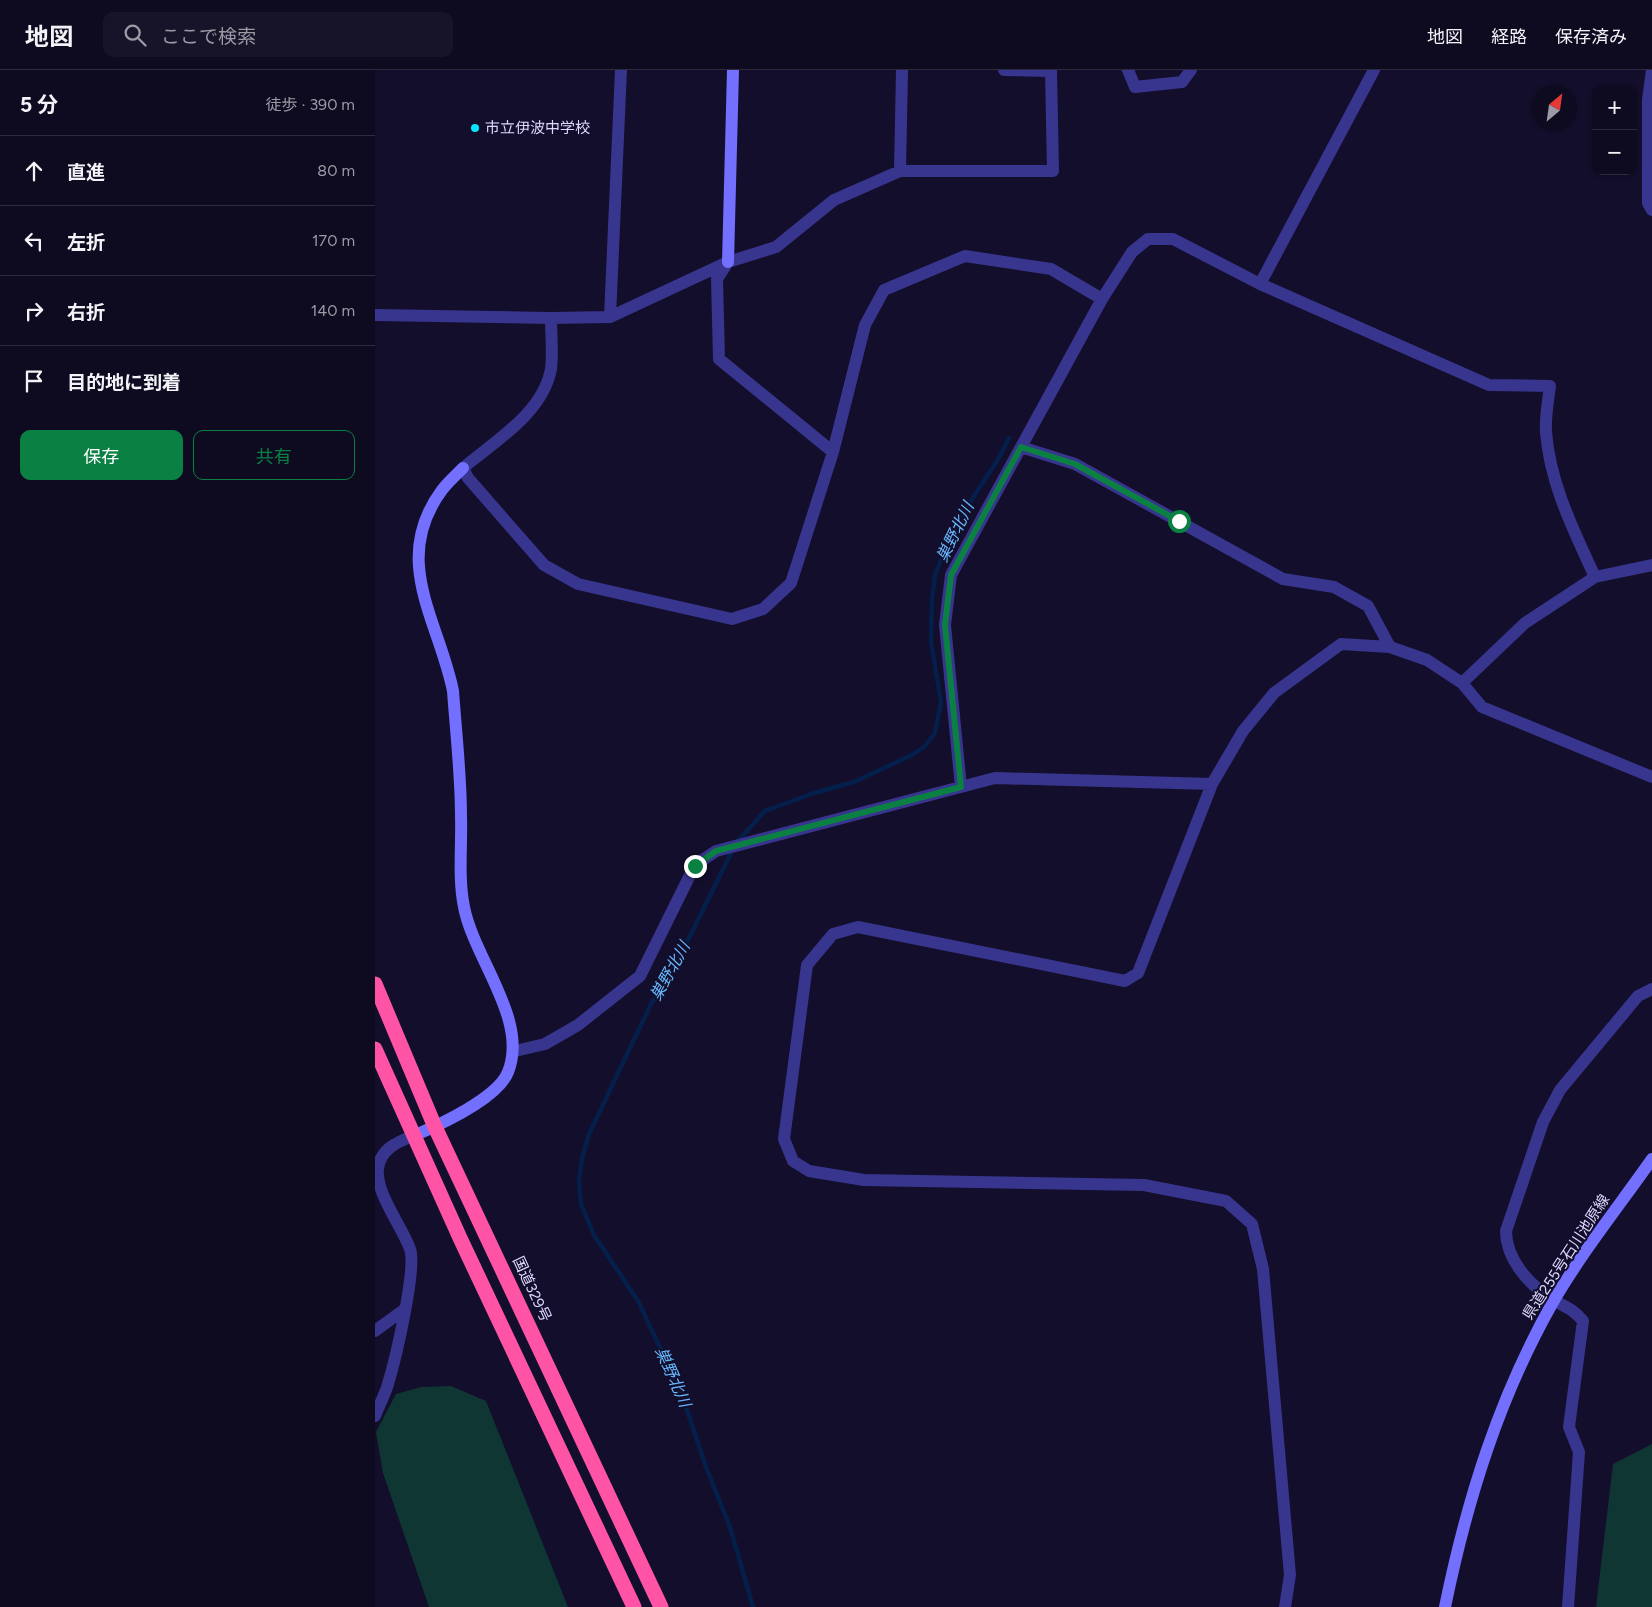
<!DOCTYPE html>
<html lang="ja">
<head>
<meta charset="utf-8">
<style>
	body { margin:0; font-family:Figtree,"Noto Sans JP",sans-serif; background:#171329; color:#f1f3f6 }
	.controls { position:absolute; right:15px; top:15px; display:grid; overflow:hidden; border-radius:10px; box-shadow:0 1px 4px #0004 }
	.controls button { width:45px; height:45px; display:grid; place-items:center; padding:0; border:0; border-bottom:1px solid #2e2b3e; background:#0e0a20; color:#f1f3f6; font:25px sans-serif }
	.compass { position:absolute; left:1157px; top:15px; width:45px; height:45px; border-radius:50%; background:#0e0a20; box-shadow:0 1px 4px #0004; rotate:29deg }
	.stop { position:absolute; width:15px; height:15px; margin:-11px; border:4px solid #0b8043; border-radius:50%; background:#fff }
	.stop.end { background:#0b8043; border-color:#fff; box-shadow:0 1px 5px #0008 }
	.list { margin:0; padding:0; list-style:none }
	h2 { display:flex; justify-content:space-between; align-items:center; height:65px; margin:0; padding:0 20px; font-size:21px }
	h2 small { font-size:16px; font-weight:400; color:#9b9aa5 }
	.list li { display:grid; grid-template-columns:32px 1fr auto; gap:15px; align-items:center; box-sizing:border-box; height:70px; padding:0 20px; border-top:1px solid #2e2b3e }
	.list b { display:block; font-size:19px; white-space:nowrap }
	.list em { font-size:16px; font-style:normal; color:#9b9aa5 }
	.actions { display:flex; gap:10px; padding:15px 20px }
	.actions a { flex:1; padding:11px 0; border:1px solid #0b8043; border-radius:10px; text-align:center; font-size:18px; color:#0b8043 }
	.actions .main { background:#0b8043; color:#fff }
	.icon { flex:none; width:28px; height:28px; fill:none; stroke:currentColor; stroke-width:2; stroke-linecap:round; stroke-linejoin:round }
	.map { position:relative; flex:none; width:1277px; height:1537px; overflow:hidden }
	header { display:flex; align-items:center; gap:30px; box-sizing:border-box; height:70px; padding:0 25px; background:#0e0a20; border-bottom:1px solid #2e2b3e }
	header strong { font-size:24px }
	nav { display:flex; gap:28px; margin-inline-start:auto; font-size:18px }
	.search { width:350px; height:45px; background:#171329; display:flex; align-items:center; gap:12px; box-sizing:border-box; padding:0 18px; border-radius:10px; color:#9b9aa5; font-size:19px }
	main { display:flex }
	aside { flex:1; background:#0e0a20 }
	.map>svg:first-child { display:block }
</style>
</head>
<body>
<header>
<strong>地図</strong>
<div class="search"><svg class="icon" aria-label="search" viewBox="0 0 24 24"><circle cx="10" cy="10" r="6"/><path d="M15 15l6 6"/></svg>ここで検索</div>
<nav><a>地図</a><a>経路</a><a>保存済み</a></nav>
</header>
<main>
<aside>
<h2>5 分<small>徒歩 · 390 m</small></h2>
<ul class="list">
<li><svg class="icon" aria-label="ahead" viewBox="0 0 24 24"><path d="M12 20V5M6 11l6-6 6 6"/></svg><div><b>直進</b></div><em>80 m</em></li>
<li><svg class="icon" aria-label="left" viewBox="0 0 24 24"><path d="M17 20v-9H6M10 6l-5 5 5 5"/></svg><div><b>左折</b></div><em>170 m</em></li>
<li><svg class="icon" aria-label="right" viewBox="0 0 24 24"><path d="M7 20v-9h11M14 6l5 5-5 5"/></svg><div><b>右折</b></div><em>140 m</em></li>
<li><svg class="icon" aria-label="arrive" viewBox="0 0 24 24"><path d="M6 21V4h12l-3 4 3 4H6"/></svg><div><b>目的地に到着</b></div></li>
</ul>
<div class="actions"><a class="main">保存</a><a>共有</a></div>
</aside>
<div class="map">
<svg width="1277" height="1537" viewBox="0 0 1277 1537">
	<rect width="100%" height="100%" fill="#130e2b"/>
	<path fill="#103634" d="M76 1316 111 1331 193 1537H54L8 1403 1 1362 21 1324 46 1317Z
		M1277 1374V1537H1221L1238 1394Z"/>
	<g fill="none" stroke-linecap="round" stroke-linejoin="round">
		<path stroke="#051f4d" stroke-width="4.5" d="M362 772 390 741 439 723 479 712 537 685 550 676 560 663 566 632 556 572 557 530 560 505 582 452 622 391 634 368
			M358 779 315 866 291 912 276 934 214 1064 207 1088 204 1112 206 1134 219 1165 263 1231 306 1322 331 1397 355 1457 378 1537"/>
		<path stroke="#38358e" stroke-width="12" d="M753 0 760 17 807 12 816 0
			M1277 0 1273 30V133L1277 140
			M525 101 527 0
			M353 192 342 209 344 289 458 382
			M885 214 999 0
			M0 245 176 248 235 247 353 192 401 177 459 130 525 101H678L676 1 629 0
			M235 247 246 0
			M176 248C176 265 178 283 176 299 168 343 120 371 88 398L93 408 169 495 203 514 357 549 388 539 416 513 458 382 490 255 509 220 590 186 676 199 727 229
			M646 377 700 394 908 509 959 517 993 536 1015 577
			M1087 613 1150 553 1220 507 1277 495
			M586 717 570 555 576 505 727 229 757 182 773 169H798L885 214 1114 315 1175 316C1173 331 1170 348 1171 362 1175 414 1199 461 1220 507
			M140 981 170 974 203 955 265 906 320 795 341 781 620 708 837 714
			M0 1261 30 1239
			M0 1346C4 1335 10 1325 13 1314 20 1291 42 1199 35 1179 27 1156 0 1123 3 1098 6 1079 22 1072 38 1066
			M910 1537 915 1505 888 1199 877 1154 851 1131 769 1115 489 1110 434 1101 418 1091 409 1069 432 895 458 864 483 857 750 911 763 903 837 714 868 661 899 623 966 574 1015 577 1052 590 1087 613 1107 637 1277 707
			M1193 1537 1204 1382 1194 1357 1208 1251C1196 1237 1191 1238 1177 1229 1154 1215 1131 1189 1131 1161L1168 1052 1185 1020 1263 926 1277 919"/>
		<path stroke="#736fff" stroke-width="12" d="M353 192 358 0
			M38 1066C64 1055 123 1028 133 1002 154 950 99 889 89 837 83 807 87 777 86 746 86 705 81 663 78 621 64 551 15 490 67 420 73 412 81 405 88 398
			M1070 1537C1092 1430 1124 1327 1178 1232 1207 1182 1244 1136 1277 1089"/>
		<path stroke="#ff53a6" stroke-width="15" d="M0 914 60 1057 286 1537
			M0 979 85 1168 259 1537"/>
	</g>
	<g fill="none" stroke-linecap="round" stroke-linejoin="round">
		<path stroke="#0b8043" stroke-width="6" d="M320 796 341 781 586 717 570 555 576 505 646 377 700 394 804 451"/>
	</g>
	<circle fill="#04e6ff" stroke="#130e2b" stroke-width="2" cx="100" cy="58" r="5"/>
	<g text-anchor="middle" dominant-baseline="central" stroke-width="4" stroke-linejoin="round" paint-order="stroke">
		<g font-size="15" fill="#ddd8ff" stroke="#130e2b" text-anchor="start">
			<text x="110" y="58">市立伊波中学校</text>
		</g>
		<g font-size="15" fill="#ddd8ff" stroke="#130e2b">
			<text transform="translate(1191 1187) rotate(-57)">県道255号石川池原線</text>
			<text transform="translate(157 1219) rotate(65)">国道329号</text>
		</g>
		<g font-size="16" font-style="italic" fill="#66b8ff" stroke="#130e2b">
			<text transform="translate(580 462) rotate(-64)">巣野北川</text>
			<text transform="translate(295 901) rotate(-61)">巣野北川</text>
			<text transform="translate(298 1307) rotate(66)">巣野北川</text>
		</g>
	</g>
</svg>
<div class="controls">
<button>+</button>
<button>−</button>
</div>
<svg class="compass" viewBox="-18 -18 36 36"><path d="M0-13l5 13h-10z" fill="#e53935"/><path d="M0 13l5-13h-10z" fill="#9b9aa5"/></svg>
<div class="stop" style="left:804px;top:451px"></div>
<div class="stop end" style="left:320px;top:796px"></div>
</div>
</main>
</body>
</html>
